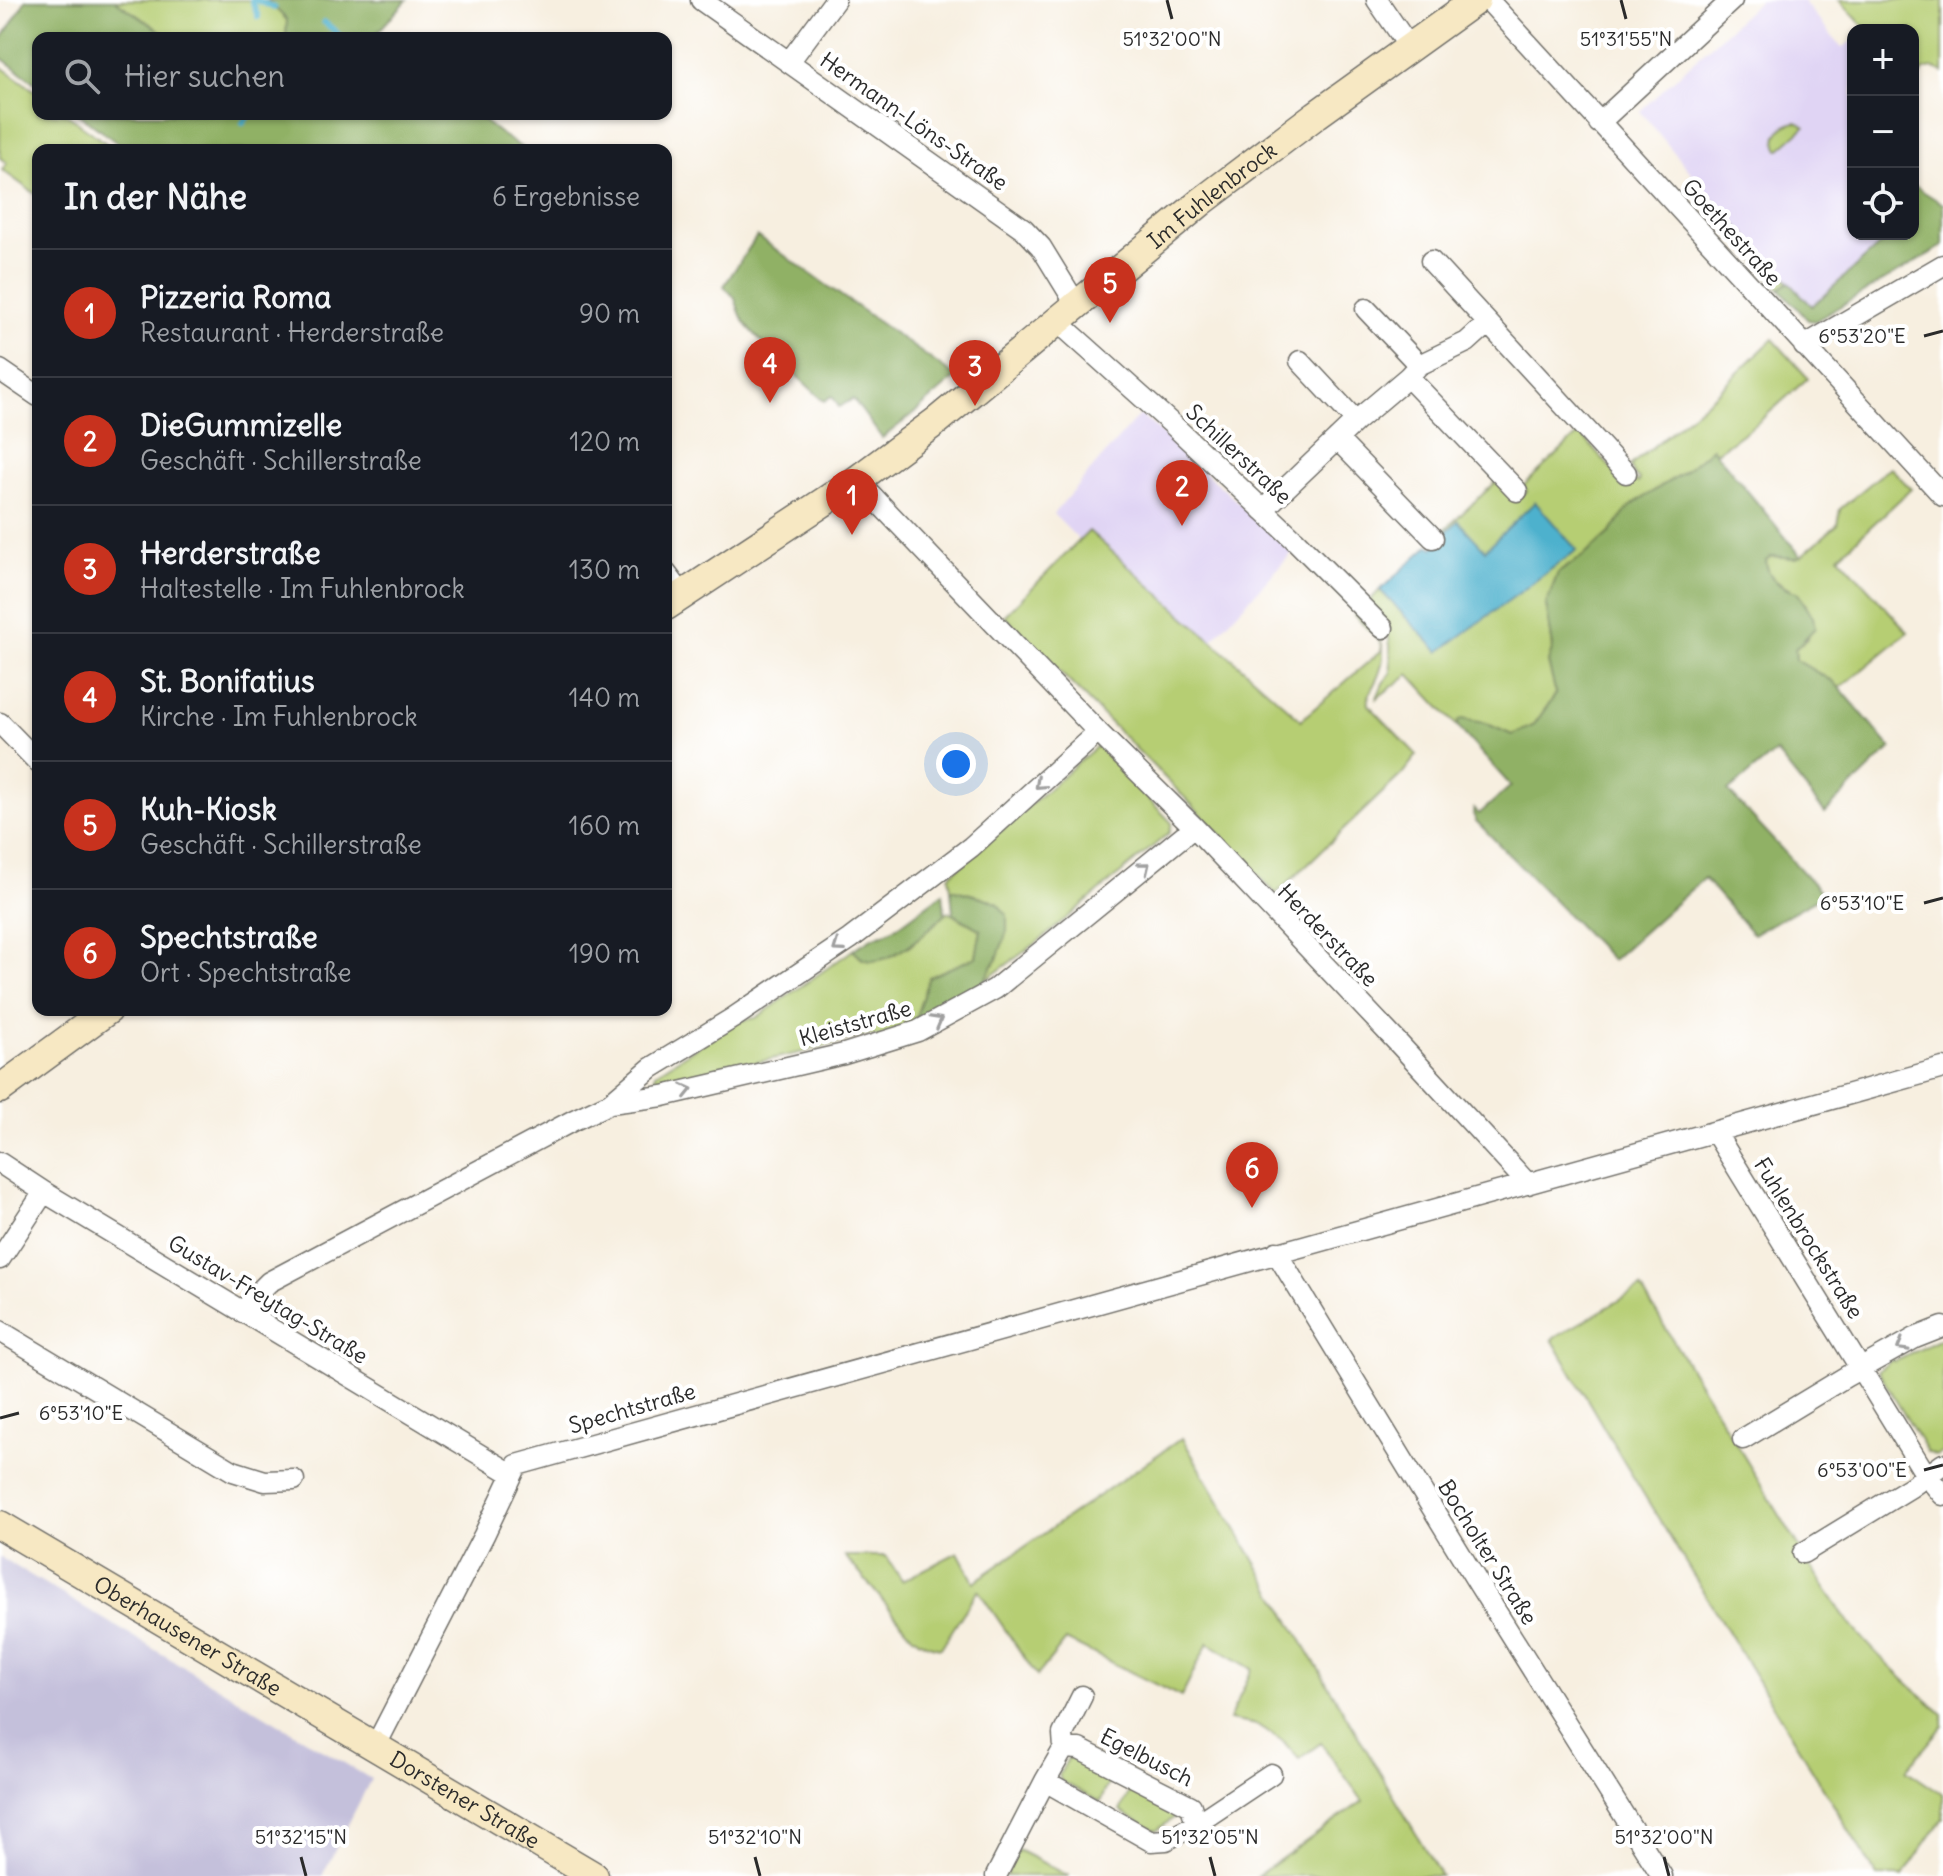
<!DOCTYPE html>
<html lang="de">
<head>
<meta charset="utf-8">
<style>
	body { margin:0; font-family:Delius,sans-serif; background:#242831; color:#f1f3f6 }
	.controls { position:absolute; right:24px; top:24px; display:grid; overflow:hidden; border-radius:16px; box-shadow:0 2px 6px #0004 }
	.controls button { width:72px; height:72px; display:grid; place-items:center; padding:0; border:0; border-bottom:2px solid #363941; background:#171b24; color:#f1f3f6; font:40px sans-serif }
	.you { position:absolute; left:956px; top:764px; width:28px; height:28px; margin:-20px; border:6px solid #fff; border-radius:50%; background:#1a73e8; box-shadow:0 0 0 12px #1a73e833 }
	.badge { display:grid; place-items:center; width:52px; height:52px; border-radius:50%; background:#c8321e; color:#fff; font-size:26px; font-weight:700 }
	.pin { position:absolute; translate:-50% -66px; filter:drop-shadow(0 2px 4px #0008) }
	.pin::after { content:''; position:absolute; top:42px; width:28px; height:24px; background:inherit; clip-path:polygon(0 0,100% 0,50% 100%) }
	.list { margin:0; padding:0; list-style:none }
	h2 { display:flex; justify-content:space-between; align-items:center; height:104px; margin:0; padding:0 32px; font-size:34px }
	h2 small { font-size:26px; font-weight:400; color:#9ea1a6 }
	.list li { display:grid; grid-template-columns:52px 1fr auto; gap:24px; align-items:center; box-sizing:border-box; height:128px; padding:0 32px; border-top:2px solid #363941 }
	.list b { display:block; font-size:30px; white-space:nowrap }
	.list p { margin:0; font-size:26px; white-space:nowrap; color:#9ea1a6 }
	.list em { font-size:26px; font-style:normal; color:#9ea1a6 }
	.icon { flex:none; width:44px; height:44px; fill:none; stroke:currentColor; stroke-width:2; stroke-linecap:round; stroke-linejoin:round }
	.map { position:relative; flex:none; width:1943px; height:1876px; overflow:hidden }
	.search { position:absolute; background:#171b24; box-shadow:0 2px 6px #0004; left:32px; top:32px; width:640px; height:88px; display:flex; align-items:center; gap:20px; box-sizing:border-box; padding:0 28px; border-radius:16px; color:#9ea1a6; font-size:30px }
	.panel { position:absolute; background:#171b24; box-shadow:0 2px 6px #0004; left:32px; top:144px; width:640px; height:872px; border-radius:16px }
	.map>svg:first-child { display:block }
</style>
</head>
<body>
<div class="map">
<svg width="1943" height="1876" viewBox="0 0 1943 1876">
	<rect width="100%" height="100%" fill="#fff"/>
	<filter id="ink" filterUnits="userSpaceOnUse"><feTurbulence type="fractalNoise" baseFrequency=".0125" numOctaves="2"/><feDisplacementMap in="SourceGraphic" scale="16" xChannelSelector="R" yChannelSelector="G"/><feConvolveMatrix kernelMatrix="1 2 1 2 8 2 1 2 1" color-interpolation-filters="sRGB"/></filter>
	<filter id="wash" filterUnits="userSpaceOnUse"><feTurbulence type="fractalNoise" baseFrequency=".006" numOctaves="4" result="noise"/><feDisplacementMap in="SourceGraphic" scale="32" xChannelSelector="R" yChannelSelector="G"/><feGaussianBlur stdDeviation="1.8" result="paint"/><feColorMatrix in="noise" values="0 0 0 0 0 0 0 0 0 0 0 0 0 0 0 0 0 1.4 0 .05"/><feComposite in="paint" operator="in"/></filter>
	<g filter="url(#wash)">
		<rect width="100%" height="100%" fill="#f7efe0"/>
		<path fill="#e0d4f4" d="M1760 0H1802L1842 48 1853 40V234H1892L1812 307 1715 202 1640 111Z
			M1140 414 1293 552 1211 641 1089 532 1080 541 1053 514Z"/>
		<path fill="#c4c0db" d="M0 1557 371 1779 322 1876H0Z"/>
		<path fill="#b6ce73" stroke="#707c4f" stroke-width="2" d="M114 0H267L287 20 286 38H171Z
			M1839 0H1943V72C1936 68 1932 67 1924 70L1917 80 1913 77V30H1867Z
			M0 66 38 93V114H66L115 150H38V196L2 170 7 163 0 158Z
			M1797 122 1805 127 1779 150C1771 136 1782 124 1797 122Z
			M1715 202 1789 282 1780 289 1712 211Z
			M1773 339 1808 378 1761 420 1717 452 1712 449 1685 471 1638 501 1628 509 1610 533 1586 554 1558 573 1546 604 1553 647 1548 662 1556 694 1533 726 1512 735 1485 723 1458 722V727L1409 674 1377 698 1383 683 1391 673 1390 645 1388 634 1366 604 1380 590 1439 652 1485 551 1440 534 1497 481 1516 501 1527 491 1523 486 1580 433 1624 483 1631 477 1638 483 1640 480 1635 476 1630 466 1717 393Z
			M1890 467 1911 489 1839 556 1908 632 1840 688 1830 680 1796 660 1795 649 1808 638 1813 617C1809 611 1806 604 1802 599 1790 585 1766 585 1766 560L1771 556 1795 558 1801 556 1837 525 1840 509Z
			M1089 531 1301 720 1381 651 1382 646 1381 642 1354 615 1361 608C1377 631 1390 645 1379 674 1375 686 1367 692 1369 705L1417 755 1402 774 1276 894 1201 814 1004 616Z
			M1097 746 1172 823 1169 833 1043 938 983 982 997 959 1007 915C989 895 975 896 951 889L949 876Z
			M948 912 981 930 976 957 929 977 915 1020 908 1023 909 1027 881 1038 868 1034 804 1052 688 1077 678 1085 660 1087C656 1082 654 1079 656 1073L738 1021 756 1018 853 950 862 959 909 947Z
			M1641 1288 1817 1576C1826 1589 1835 1603 1845 1617 1873 1653 1908 1684 1943 1714V1726L1906 1770 1943 1795V1818L1903 1876H1877L1624 1462 1552 1339Z
			M1943 1338 1941 1345 1943 1351V1452L1936 1456 1927 1452 1878 1371 1893 1359 1894 1362Z
			M1182 1438 1441 1876H1257L1363 1801 1321 1743 1299 1759 1283 1741 1257 1725 1229 1720 1252 1669 1208 1643 1181 1697 1066 1640 1037 1676 978 1590 941 1648C929 1646 921 1643 912 1635L845 1556H886L902 1581 958 1552 974 1582Z
			M1075 1757 1112 1776 1100 1802 1061 1781 1059 1775 1068 1758Z
			M1132 1787 1174 1808 1176 1816 1156 1831 1120 1811Z
			M1018 1850 1069 1876H1006Z"/>
		<path fill="#90b165" stroke="#5e6e48" stroke-width="2" d="M26 0H114L171 38H38V85L0 57V42Z
			M267 0H407L376 34 380 38H286L287 20Z
			M78 114H475L499 133 525 150H127Z
			M1913 185 1943 204V246L1815 321 1808 320 1780 289 1789 282 1812 306 1892 234H1913Z
			M757 236 956 377 912 415 882 438 853 399 839 407 832 396 824 401C798 376 769 352 746 324 740 316 739 310 736 301 734 295 728 291 724 286Z
			M1712 448 1801 556 1795 558 1772 556 1766 560C1766 576 1782 590 1797 592L1813 617 1815 628 1795 649 1796 660 1830 680 1840 688 1891 748 1825 813 1776 752 1728 791 1824 895 1753 934 1704 878 1612 960 1476 821 1473 814 1474 809 1479 814 1511 786 1458 727V722L1462 719 1485 723 1512 735 1533 726 1556 694 1548 662 1553 647 1546 604 1558 573 1586 554 1610 533 1628 509 1638 501 1685 471Z
			M951 889 985 898 997 903 1007 915V931L997 959 983 982 915 1020 929 977 976 957 981 930 953 914Z
			M943 893 945 914C928 930 888 970 863 959 861 958 854 951 853 950L872 938 885 933 897 927Z"/>
		<path fill="#4eb1cd" stroke="#3c6e7c" stroke-width="2" d="M1535 502 1577 550 1439 652 1380 590 1429 545 1433 548 1443 538 1442 536 1458 521 1485 550Z"/>
		<g fill="none" stroke-linecap="round" stroke-linejoin="round">
			<path stroke="#4eb1cd" stroke-width="6" d="M252 0 258 17
				M257 0 274 8
				M324 22 335 31 341 38
				M243 123 250 114"/>
		</g>
	</g>
	<g filter="url(#ink)">
		<g fill="none" stroke-linecap="round" stroke-linejoin="round">
			<g stroke="#72706a" stroke-width="23">
				<path id="street" d="M701 0 1024 229 1041 247 1076 304
					M1377 0 1410 48
					M1488 0 1943 496
					M789 62 835 0
					M1599 123 1732 0
					M1431 261 1626 473
					M1366 309 1419 365
					M1057 321 1171 423 1294 539 1383 628
					M1804 346 1943 265
					M1300 361 1356 421
					M0 370 38 396
					M1408 377 1517 491
					M1337 439 1433 538
					M857 480 1098 732 1194 827 1400 1045 1528 1184
					M1263 510 1356 421 1408 377 1419 365 1467 342 1488 323
					M666 573 682 594
					M0 723 38 762
					M610 1103 663 1096 844 1054 918 1031 995 989 1194 827
					M1715 1132 1926 1475 1943 1495
					M0 1163 44 1192 512 1474
					M1276 1252 1478 1583 1662 1876
					M0 1259 44 1192
					M243 1313 255 1296 269 1282 574 1120 610 1103 651 1068 733 1018 850 939 971 847 1098 732
					M0 1331 233 1471 265 1481 294 1480
					M1743 1439 1847 1376 1915 1338 1943 1327
					M1803 1553 1911 1487 1943 1464
					M375 1747 484 1535 517 1465 1943 1068
					M1064 1748 1063 1734 1082 1696
					M1196 1824 1271 1774
					M996 1876 1045 1781 1064 1748 1079 1749 1191 1806 1196 1824 1166 1840 1151 1841 1045 1781"/>
			</g>
			<g stroke="#72706a" stroke-width="31">
				<g id="secondary">
					<path id="s1" d="M666 606 857 480 938 420 1201 202 1316 115 1476 0"/>
					<path d="M0 1089 108 1010"/>
					<path id="s2" d="M0 1525 594 1876"/>
				</g>
			</g>
			<use href="#street" stroke="#fff" stroke-width="20"/>
			<use href="#secondary" stroke="#f7e8c3" stroke-width="28"/>
		</g>
		<defs><path id="oneway-chevron" d="M-2-3.5L2.5 0L-2 3.5" fill="none" stroke-width="1.6" stroke-linecap="round" stroke-linejoin="round" transform="scale(2)"/></defs>
		<g stroke="#a0a0a0">
			<use href="#oneway-chevron" transform="translate(1040 784) rotate(138)"/>
			<use href="#oneway-chevron" transform="translate(1145 867) rotate(-39)"/>
			<use href="#oneway-chevron" transform="translate(838 947) rotate(145)"/>
			<use href="#oneway-chevron" transform="translate(937 1021) rotate(-29)"/>
			<use href="#oneway-chevron" transform="translate(687 1090) rotate(-13)"/>
			<use href="#oneway-chevron" transform="translate(1902 1346) rotate(150)"/>
		</g>
	</g>
	<path fill="none" stroke="#2b2b2b" stroke-width="3" d="M1167 0 1172 19M1621 0 1626 19M1924 336 1943 331M1924 903 1943 898M0 1418 19 1413M1924 1470 1943 1465M301 1857 306 1876M755 1857 760 1876M1210 1857 1215 1876M1664 1857 1669 1876"/>
	<g text-anchor="middle" dominant-baseline="central" stroke-width="8" stroke-linejoin="round" paint-order="stroke">
		<g font-size="22" fill="#2b2b2b" stroke="#fff">
			<text transform="translate(914 121) rotate(35)">Hermann-Löns-Straße</text>
			<text stroke="none"><textPath href="#s1" startOffset="684">Im Fuhlenbrock</textPath></text>
			<text transform="translate(1732 232) rotate(48)">Goethestraße</text>
			<text transform="translate(1239 454) rotate(43)">Schillerstraße</text>
			<text transform="translate(1328 935) rotate(46)">Herderstraße</text>
			<text transform="translate(855 1023) rotate(-16)">Kleiststraße</text>
			<text transform="translate(1809 1238) rotate(58)">Fuhlenbrockstraße</text>
			<text transform="translate(268 1299) rotate(31)">Gustav-Freytag-Straße</text>
			<text transform="translate(632 1408) rotate(-16)">Spechtstraße</text>
			<text transform="translate(1488 1552) rotate(58)">Bocholter Straße</text>
			<text stroke="none"><textPath href="#s2" startOffset="218">Oberhausener Straße</textPath></text>
			<text transform="translate(1147 1757) rotate(27)">Egelbusch</text>
			<text stroke="none"><textPath href="#s2" startOffset="540">Dorstener Straße</textPath></text>
		</g>
	</g>
	<g font-size="20" text-anchor="middle" fill="#2b2b2b" stroke="#fff" stroke-width="8" stroke-linejoin="round" paint-order="stroke">
		<text x="1172" y="46">51°32'00"N</text>
		<text x="1626" y="46">51°31'55"N</text>
		<text x="1862" y="343">6°53'20"E</text>
		<text x="1862" y="910">6°53'10"E</text>
		<text x="81" y="1420">6°53'10"E</text>
		<text x="1862" y="1477">6°53'00"E</text>
		<text x="301" y="1844">51°32'15"N</text>
		<text x="755" y="1844">51°32'10"N</text>
		<text x="1210" y="1844">51°32'05"N</text>
		<text x="1664" y="1844">51°32'00"N</text>
	</g>
</svg>
<div class="controls">
<button>+</button>
<button>−</button>
<button><svg class="icon" aria-label="locate" viewBox="0 0 24 24"><circle cx="12" cy="12" r="6"/><path d="M12 2v4M12 18v4M2 12h4M18 12h4"/></svg></button>
</div>
<div class="you"></div>
<div class="pin badge" style="left:852px;top:535px">1</div>
<div class="pin badge" style="left:1182px;top:526px">2</div>
<div class="pin badge" style="left:975px;top:406px">3</div>
<div class="pin badge" style="left:770px;top:403px">4</div>
<div class="pin badge" style="left:1110px;top:323px">5</div>
<div class="pin badge" style="left:1252px;top:1208px">6</div>
<div class="search"><svg class="icon" aria-label="search" viewBox="0 0 24 24"><circle cx="10" cy="10" r="6"/><path d="M15 15l6 6"/></svg>Hier suchen</div>
<section class="panel">
<h2>In der Nähe<small>6 Ergebnisse</small></h2>
<ul class="list">
<li><span class="badge">1</span><div><b>Pizzeria Roma</b><p>Restaurant · Herderstraße</p></div><em>90 m</em></li>
<li><span class="badge">2</span><div><b>DieGummizelle</b><p>Geschäft · Schillerstraße</p></div><em>120 m</em></li>
<li><span class="badge">3</span><div><b>Herderstraße</b><p>Haltestelle · Im Fuhlenbrock</p></div><em>130 m</em></li>
<li><span class="badge">4</span><div><b>St. Bonifatius</b><p>Kirche · Im Fuhlenbrock</p></div><em>140 m</em></li>
<li><span class="badge">5</span><div><b>Kuh-Kiosk</b><p>Geschäft · Schillerstraße</p></div><em>160 m</em></li>
<li><span class="badge">6</span><div><b>Spechtstraße</b><p>Ort · Spechtstraße</p></div><em>190 m</em></li>
</ul>
</section>
</div>
</body>
</html>
